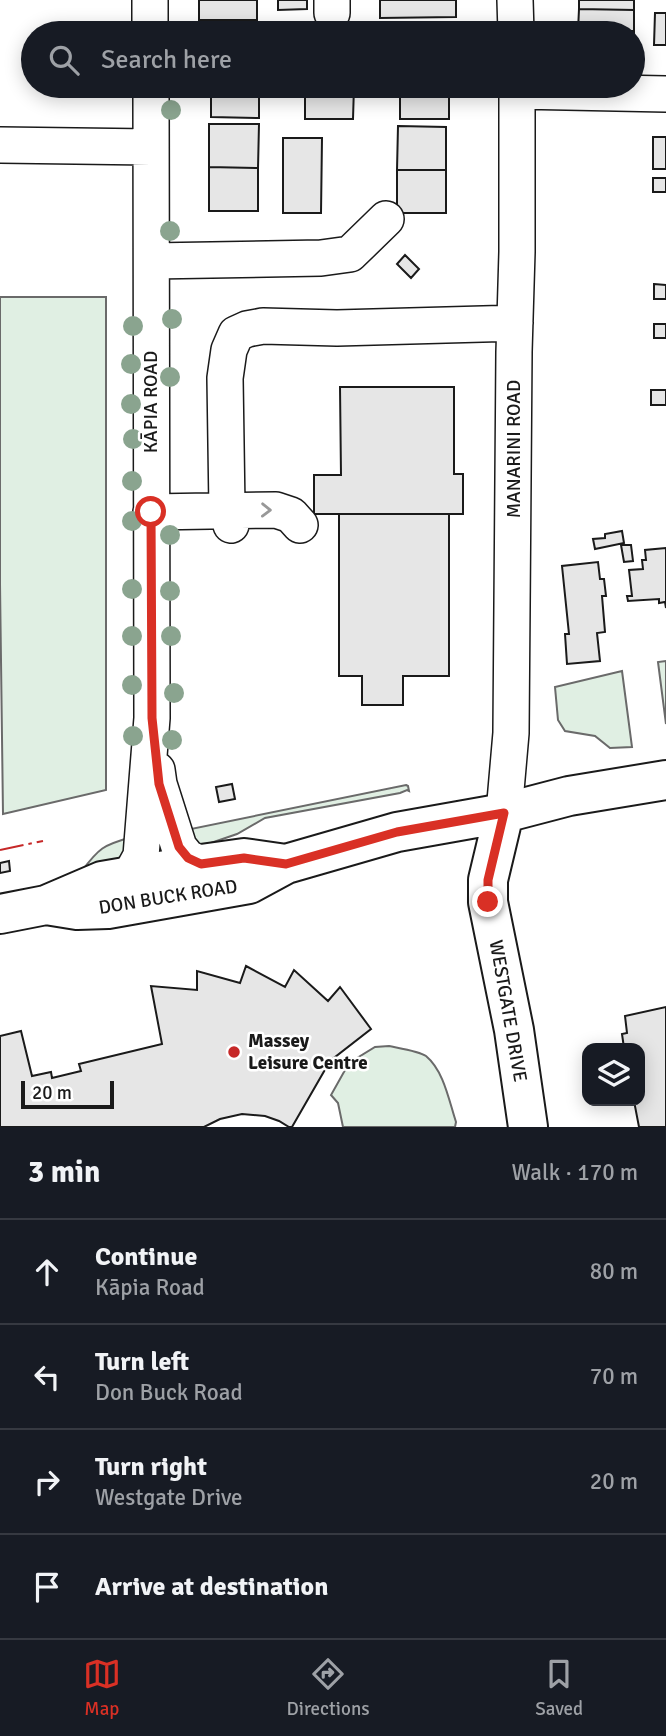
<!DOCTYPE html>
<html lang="en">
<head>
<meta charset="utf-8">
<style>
	body { margin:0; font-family:Signika,sans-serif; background:#20242c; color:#f1f3f6 }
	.controls { position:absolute; right:21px; bottom:21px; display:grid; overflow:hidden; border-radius:14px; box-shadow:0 4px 18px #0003 }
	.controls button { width:63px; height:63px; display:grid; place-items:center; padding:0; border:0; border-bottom:2px solid #363941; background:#171b24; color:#f1f3f6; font:35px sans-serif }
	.scale { position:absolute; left:21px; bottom:18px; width:93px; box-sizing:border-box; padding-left:7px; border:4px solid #1a1a1a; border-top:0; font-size:19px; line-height:24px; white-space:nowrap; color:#1a1a1a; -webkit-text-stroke:5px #fff; paint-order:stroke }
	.stop { position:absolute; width:21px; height:21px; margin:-16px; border:5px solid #d93025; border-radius:50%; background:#fff }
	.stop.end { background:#d93025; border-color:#fff; box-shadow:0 2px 7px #0008 }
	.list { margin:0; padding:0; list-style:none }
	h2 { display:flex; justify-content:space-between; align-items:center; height:91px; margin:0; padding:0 28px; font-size:30px }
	h2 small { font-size:23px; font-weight:400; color:#9ea1a6 }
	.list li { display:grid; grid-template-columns:46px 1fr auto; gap:21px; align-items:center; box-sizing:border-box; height:105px; padding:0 28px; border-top:2px solid #363941 }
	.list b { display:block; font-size:26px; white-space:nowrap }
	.list p { margin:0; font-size:23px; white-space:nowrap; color:#9ea1a6 }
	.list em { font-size:23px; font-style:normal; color:#9ea1a6 }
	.icon { flex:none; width:38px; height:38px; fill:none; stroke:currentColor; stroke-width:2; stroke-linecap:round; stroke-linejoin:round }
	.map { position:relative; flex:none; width:666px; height:1127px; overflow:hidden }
	.search { position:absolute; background:#171b24; box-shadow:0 4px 18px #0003; left:21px; right:21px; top:21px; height:77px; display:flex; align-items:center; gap:18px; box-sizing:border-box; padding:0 24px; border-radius:38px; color:#9ea1a6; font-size:26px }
	.sheet { height:511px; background:#171b24 }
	nav { display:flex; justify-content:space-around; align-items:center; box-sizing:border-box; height:98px; border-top:2px solid #363941; background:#171b24; font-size:19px; color:#9ea1a6 }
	nav a { display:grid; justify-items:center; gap:4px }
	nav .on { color:#d93025 }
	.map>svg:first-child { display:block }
</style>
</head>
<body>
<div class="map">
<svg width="666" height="1127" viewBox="0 0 666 1127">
	<rect width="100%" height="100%" fill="#fff"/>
	<path fill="#e0efe3" stroke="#6a6a6a" stroke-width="2" d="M0 297H106V790L3 814 0 584Z
		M666 661V724L658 662Z
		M622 671 632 747 610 748 595 736 565 731 558 720 555 687Z
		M406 785 408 786 409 791 407 790 400 793 265 818 237 834 205 845 194 844 181 831Z
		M132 837 122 860 81 872C99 848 103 845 132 837Z
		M389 1046C398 1048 419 1051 426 1056 444 1071 449 1101 456 1122L455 1127H343L338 1103 331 1095 349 1063 375 1047Z"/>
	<path fill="#e6e6e6" stroke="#1a1a1a" stroke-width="2" d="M199 0H257V20H199Z
		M278 0H307V9L278 10Z
		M380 0H456V17L380 18Z
		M579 0H634V10L579 9Z
		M579 9 634 10V31H578Z
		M655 13H666V45H654Z
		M211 30 260 31V33H211Z
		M578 31H634V53L633 33H578Z
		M211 86H259V118L211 117Z
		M305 86H354L353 119H305Z
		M400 86H449V119H400Z
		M209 124H259L258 168 209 167Z
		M398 126 446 127V170H397Z
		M653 137H666V169H653Z
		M283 138H322L321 213H283Z
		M209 167 258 168V211H209Z
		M397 170H446V213H397Z
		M653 178H666V192H653Z
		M405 255 419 269 411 278 397 264Z
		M654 284 666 285V299H654Z
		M654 324H666V338H654Z
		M340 387H454V474H463V514H314V475H341Z
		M651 390H666V405H651Z
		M339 514H449V676H403V705H362V676H339Z
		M622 531 624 543 595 549 593 539 605 538V534Z
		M621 545H631L633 561 624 562Z
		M666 548V608L665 602 659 603V599L628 601 627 596H632L629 570 643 569 642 560H646L645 550Z
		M598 562 600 579H604L606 596H602L605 632 597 633 600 661 567 664 565 634H569L562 566Z
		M232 784 235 799 219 802 216 787Z
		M9 861 10 871 0 873V863Z
		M246 966 285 987 294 970 328 1001 340 987 371 1029 330 1061 292 1127H289L279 1121 265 1116 242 1114 220 1119 204 1127H0V1036L21 1031 32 1076 51 1072 52 1078 81 1071 79 1064 162 1044 151 986 197 990V971L240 983Z
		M666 1007V1127H639L634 1101H640V1048H624L622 1034 627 1033 625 1016Z"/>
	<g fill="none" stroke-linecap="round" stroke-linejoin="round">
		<g stroke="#1a1a1a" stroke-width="38">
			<path id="minor" d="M150 0V33
				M332 0V13
				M515 0 516 33
				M517 91 666 94
				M0 145 151 147
				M152 261 321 258 350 254 386 219
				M151 512 276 510 291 515 300 525
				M231 525 227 509 225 378 229 350 236 334 247 329 263 326 337 328 515 323
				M157 770 159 784 179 847 188 858 201 864
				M504 813 511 733 514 352 517 252V86
				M130 876 141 856 152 718 151 86"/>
		</g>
		<g stroke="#1a1a1a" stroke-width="42">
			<path id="major" d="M504 813 488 880V902L514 1030 528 1127
				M46 905 77 910 108 909 249 884 286 864 397 832 504 813 569 796 666 780
				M0 914 46 905 102 881 201 864 244 858 286 864"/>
		</g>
		<use href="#minor" stroke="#fff" stroke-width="35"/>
		<use href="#major" stroke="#fff" stroke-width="38"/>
		<path stroke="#c62828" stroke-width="2" stroke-dasharray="24 5 3.5 5" stroke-linecap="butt" d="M0 850 43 841"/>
	</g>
	<g fill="#8aa48f">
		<circle cx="171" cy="110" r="10"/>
		<circle cx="170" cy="231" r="10"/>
		<circle cx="172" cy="319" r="10"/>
		<circle cx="133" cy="326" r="10"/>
		<circle cx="131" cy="364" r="10"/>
		<circle cx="170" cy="377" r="10"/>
		<circle cx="131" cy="404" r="10"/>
		<circle cx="133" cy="439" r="10"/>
		<circle cx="132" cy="481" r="10"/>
		<circle cx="132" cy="521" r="10"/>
		<circle cx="170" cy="535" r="10"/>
		<circle cx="132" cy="589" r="10"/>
		<circle cx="170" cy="591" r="10"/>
		<circle cx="132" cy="636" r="10"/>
		<circle cx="171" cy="636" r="10"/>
		<circle cx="132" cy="685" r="10"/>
		<circle cx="174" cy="693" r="10"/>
		<circle cx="133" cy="736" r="10"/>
		<circle cx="172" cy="740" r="10"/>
	</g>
	<defs><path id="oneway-chevron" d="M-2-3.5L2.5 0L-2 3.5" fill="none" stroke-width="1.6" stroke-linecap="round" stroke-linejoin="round" transform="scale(1.75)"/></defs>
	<use stroke="#989898" href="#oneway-chevron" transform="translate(266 510) rotate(1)"/>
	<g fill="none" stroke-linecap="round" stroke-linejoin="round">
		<path stroke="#d93025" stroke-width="9" d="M151 512 152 718 159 784 179 847 188 858 201 864 244 858 286 864 397 832 504 813 488 880V902"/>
	</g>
	<circle fill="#c62828" stroke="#fff" stroke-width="2.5" cx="234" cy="1052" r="7"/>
	<g text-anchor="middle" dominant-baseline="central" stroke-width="5" stroke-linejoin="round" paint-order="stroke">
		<g font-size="19" fill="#1a1a1a" stroke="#fff">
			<text transform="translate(151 402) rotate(-90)">KĀPIA ROAD</text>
			<text transform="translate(514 449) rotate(-90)">MANARINI ROAD</text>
			<text transform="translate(168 897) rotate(-9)">DON BUCK ROAD</text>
			<text transform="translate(508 1011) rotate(80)">WESTGATE DRIVE</text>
		</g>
		<g font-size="19" font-weight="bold" fill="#1a1a1a" stroke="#fff" text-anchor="start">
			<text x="248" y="1041">Massey<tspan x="248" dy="22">Leisure Centre</tspan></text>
		</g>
	</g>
</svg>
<div class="controls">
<button><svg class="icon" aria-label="layers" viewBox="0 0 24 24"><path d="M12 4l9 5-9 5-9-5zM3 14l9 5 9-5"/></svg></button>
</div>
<div class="scale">20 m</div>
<div class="stop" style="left:151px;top:512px"></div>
<div class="stop end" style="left:488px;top:902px"></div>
<div class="search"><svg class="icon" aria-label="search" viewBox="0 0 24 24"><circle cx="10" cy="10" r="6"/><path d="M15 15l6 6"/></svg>Search here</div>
</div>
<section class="sheet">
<h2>3 min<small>Walk · 170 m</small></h2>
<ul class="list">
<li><svg class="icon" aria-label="ahead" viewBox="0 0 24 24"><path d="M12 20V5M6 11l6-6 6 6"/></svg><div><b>Continue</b><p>Kāpia Road</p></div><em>80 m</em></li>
<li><svg class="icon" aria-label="left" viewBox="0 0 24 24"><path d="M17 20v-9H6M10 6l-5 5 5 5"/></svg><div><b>Turn left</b><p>Don Buck Road</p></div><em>70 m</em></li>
<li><svg class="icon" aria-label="right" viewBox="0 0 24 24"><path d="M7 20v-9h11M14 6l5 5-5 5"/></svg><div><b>Turn right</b><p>Westgate Drive</p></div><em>20 m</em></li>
<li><svg class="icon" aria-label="arrive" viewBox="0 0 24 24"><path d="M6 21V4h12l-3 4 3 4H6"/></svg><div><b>Arrive at destination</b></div></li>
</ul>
</section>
<nav>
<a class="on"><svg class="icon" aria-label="map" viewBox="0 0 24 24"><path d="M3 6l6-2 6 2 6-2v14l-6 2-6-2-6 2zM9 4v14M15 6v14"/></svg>Map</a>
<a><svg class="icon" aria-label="directions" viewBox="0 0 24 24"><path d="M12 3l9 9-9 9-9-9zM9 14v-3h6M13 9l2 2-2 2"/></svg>Directions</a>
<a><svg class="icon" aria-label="saved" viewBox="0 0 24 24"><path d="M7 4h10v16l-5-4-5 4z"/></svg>Saved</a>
</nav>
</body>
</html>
